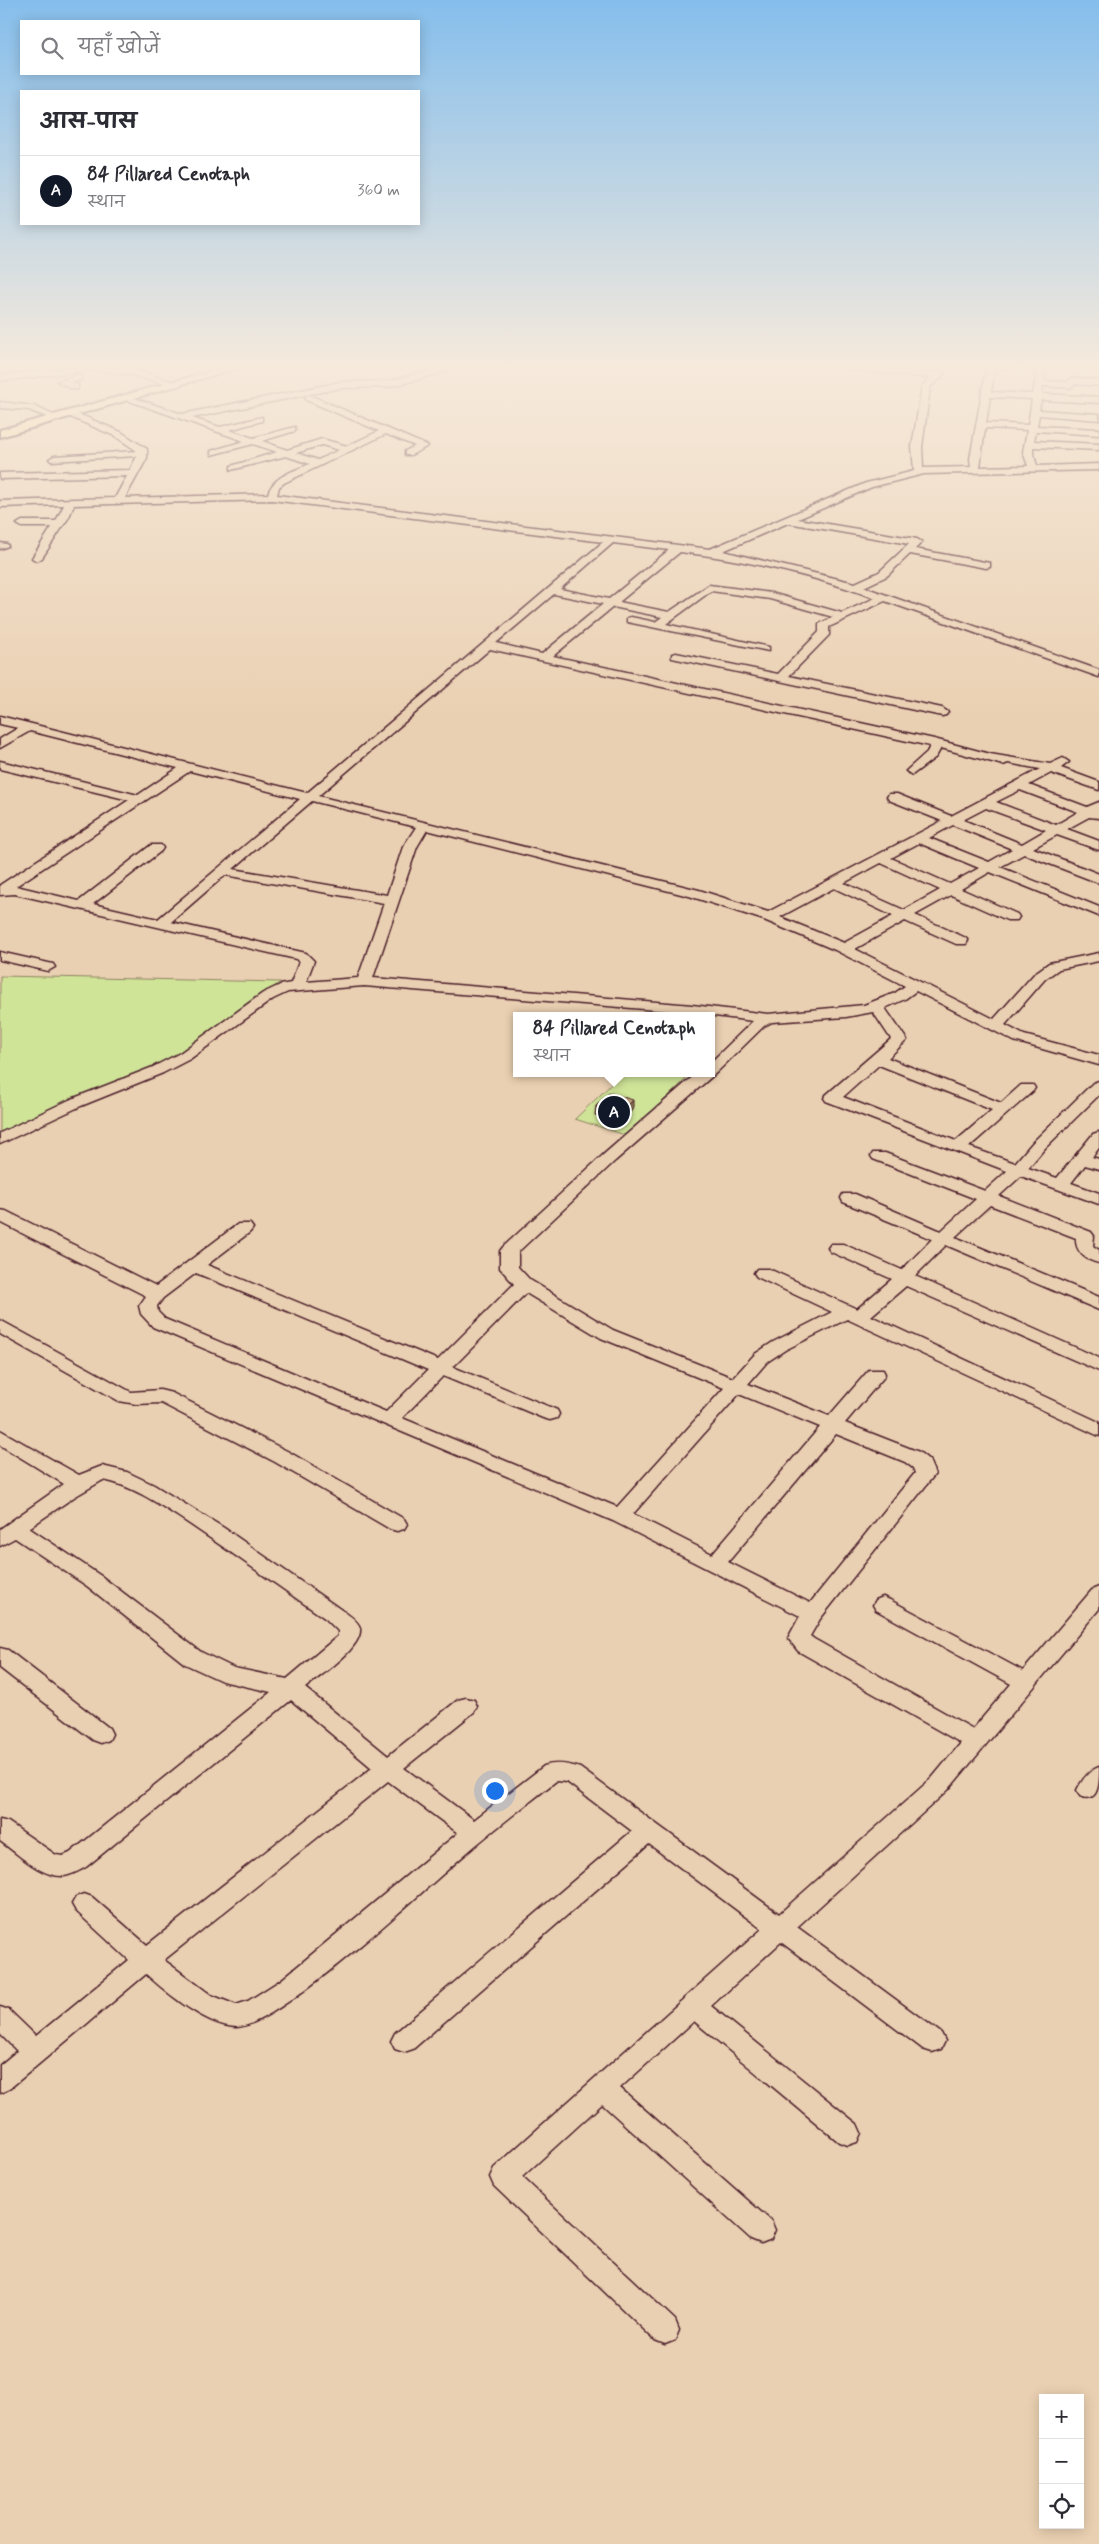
<!DOCTYPE html>
<html lang="hi">
<head>
<meta charset="utf-8">
<style>
	body { margin:0; font-family:Mynerve,"Playpen Sans Deva",sans-serif; background:#f7f7f7; color:#2b2b33 }
	.controls { position:absolute; right:15px; bottom:15px; display:grid; overflow:hidden; border-radius:0px; box-shadow:0 2px 12px #0003 }
	.controls button { width:45px; height:45px; display:grid; place-items:center; padding:0; border:0; border-bottom:1px solid #e1e1e2; background:#fff; color:#2b2b33; font:25px sans-serif }
	.you { position:absolute; left:494px; top:1790px; width:18px; height:18px; margin:-12px; border:4px solid #fff; border-radius:50%; background:#1a73e8; box-shadow:0 0 0 8px #1a73e833 }
	.badge { display:grid; place-items:center; width:32px; height:32px; border-radius:50%; background:#111827; color:#fff; font-size:16px; font-weight:700 }
	.pin { position:absolute; translate:-50% -50%; border:2px solid #fff; box-shadow:0 1px 5px #0006 }
	.popup { position:absolute; left:513px; top:1012px; width:202px; height:65px; box-sizing:border-box; display:grid; place-content:center; border-radius:0px; background:#fff; filter:drop-shadow(0 1px 4px #0005); font-size:16px; white-space:nowrap; color:#7c7c81 }
	.popup b { font-size:19px; color:#2b2b33 }
	.popup::after { content:''; position:absolute; left:50%; top:100%; margin-left:-10px; border:10px solid transparent; border-top-color:#fff }
	.list { margin:0; padding:0; list-style:none }
	h2 { display:flex; justify-content:space-between; align-items:center; height:65px; margin:0; padding:0 20px; font-size:21px }
	h2 small { font-size:16px; font-weight:400; color:#7c7c81 }
	.list li { display:grid; grid-template-columns:32px 1fr auto; gap:15px; align-items:center; box-sizing:border-box; height:70px; padding:0 20px; border-top:1px solid #e1e1e2 }
	.list b { display:block; font-size:19px; white-space:nowrap }
	.list p { margin:0; font-size:16px; white-space:nowrap; color:#7c7c81 }
	.list em { font-size:16px; font-style:normal; color:#7c7c81 }
	.icon { flex:none; width:28px; height:28px; fill:none; stroke:currentColor; stroke-width:2; stroke-linecap:round; stroke-linejoin:round }
	.map { position:relative; flex:none; width:1099px; height:2544px; overflow:hidden }
	.search { position:absolute; background:#fff; box-shadow:0 2px 12px #0003; left:20px; top:20px; width:400px; height:55px; display:flex; align-items:center; gap:12px; box-sizing:border-box; padding:0 18px; border-radius:0px; color:#7c7c81; font-size:19px }
	.panel { position:absolute; background:#fff; box-shadow:0 2px 12px #0003; left:20px; top:90px; width:400px; height:135px; border-radius:0px }
	.map>svg:first-child { display:block }
</style>
</head>
<body>
<div class="map">
<svg width="1099" height="2544" viewBox="0 0 1099 2544">
	<rect width="100%" height="100%" fill="#ead0b2"/>
	<filter id="ink" filterUnits="userSpaceOnUse"><feTurbulence type="fractalNoise" baseFrequency=".02" numOctaves="2"/><feDisplacementMap in="SourceGraphic" scale="10" xChannelSelector="R" yChannelSelector="G"/><feConvolveMatrix kernelMatrix="1 2 1 2 8 2 1 2 1" color-interpolation-filters="sRGB"/></filter>
	<g filter="url(#ink)">
		<path fill="#d0e498" stroke="#8d8262" d="M0 976 280 982 233 1024 170 1064 0 1137Z
			M623 1073H692L628 1136 575 1119Z"/>
		<g fill="none" stroke-linecap="round" stroke-linejoin="round">
			<g stroke="#4a1f2b" stroke-width="3">
				<path id="minor" d="M74 364 131 369 181 384 177 387 131 375 94 370 0 381V375L80 367Z
					M809 364H837L935 373 941 364H949L941 378 930 387 922 447 923 468 971 467 970 459 987 364 1045 366 1044 381 1067 382 1071 378 1099 380V386L1075 384 1071 388 1043 386 1042 394 1099 397V403L1041 400 1039 410 1099 414V420L1039 415 1037 426 1099 429V435L1036 431 1034 441 1099 444V450L1033 447V452L1037 466 1099 464V470L924 474 872 487 798 519 917 539 922 542 915 549 990 563V567L986 568 910 554 887 576 864 587 1099 670V677L885 601 829 627V635L789 676 942 708 948 712 946 715 942 716 672 658V654L676 653 778 674 819 632V624L833 617 770 599 711 591 666 624 769 647V651L627 622V618L631 617 655 622 662 617 613 607 553 656 934 739 990 754 1050 764 1063 758 1069 762 1061 768 1099 782V790L1051 773 1029 785 1087 807 1099 802V818L1089 817 1067 829 1099 841V850L1057 835 1033 848 1099 874V883L1024 854 1000 867 1099 907V916L990 872 961 889 1017 914 1019 917 1017 920H1007L951 895 915 915 966 938 968 941 966 944H956L905 921 855 949 994 1019 1035 973 1049 963 1099 953V961L1059 969 1045 979 1005 1025 1024 1035 1099 1055V1065L1014 1041 916 991 905 999 885 1008 907 1040 888 1058 1001 1103 1021 1085H1033L1035 1088 1033 1091 969 1147 1015 1163 1033 1142 1093 1083 1099 1081V1095L1045 1148 1028 1168 1057 1178 1093 1134 1099 1132V1148L1092 1157 1099 1159V1169L1085 1165 1071 1183 1099 1193V1204L1021 1176 999 1196 1091 1232 1094 1236 1093 1246 1099 1250V1263C1086 1260 1075 1252 1076 1238L990 1205 955 1237 1099 1297V1310L946 1245 915 1276 1099 1358V1371L906 1286 871 1316 1099 1422V1436L847 1319 785 1350 767 1362 748 1384 829 1416 869 1370H883L885 1374 883 1378 845 1423 919 1452 929 1460 935 1474 820 1619 810 1636 814 1639 973 1729 1011 1684 876 1610 873 1605 876 1600 883 1597 890 1600 1023 1671 1092 1590 1099 1587V1609L948 1790 797 1927 941 2033 945 2041 941 2049 932 2052 923 2049 781 1942 711 2006 857 2124 861 2133 857 2142 848 2145 839 2142 694 2021 620 2088 771 2221 775 2230 771 2239 761 2243 751 2239 602 2104 522 2177 675 2320 679 2330 675 2340 665 2344 655 2340 494 2186 490 2177 494 2168 762 1929 649 1844 413 2049 404 2052 395 2049 391 2041 395 2033 632 1831 567 1782 556 1781C530 1802 502 1823 476 1845 435 1879 280 2026 237 2027 208 2027 167 1993 146 1974L9 2089 0 2093V2065L17 2051 0 2034V2007L9 2010 36 2036 129 1960 76 1911 72 1904 76 1897 84 1894 92 1897 147 1945 372 1768 291 1700 86 1867C80 1870 72 1875 64 1876 42 1878 17 1853 0 1841V1820L8 1822 56 1855 63 1856 70 1853 271 1692 222 1681 185 1664 87 1586 15 1538 0 1546V1529L64 1484 0 1445V1430L79 1475 102 1466 127 1472 154 1485 224 1528 340 1609C346 1613 358 1620 360 1628 363 1648 319 1676 305 1688L388 1756 458 1700 466 1698 474 1700 477 1706 474 1712 404 1768 474 1820 544 1766C556 1762 568 1764 580 1768L779 1914 932 1778 961 1743 798 1651 788 1638 800 1616 613 1521 153 1327 141 1314 139 1306 146 1296 0 1222V1210L6 1211 156 1286 238 1224H250L253 1228 250 1232 207 1265 438 1360 514 1284 500 1268V1251L503 1247 603 1155 697 1073H712V1061L753 1021 692 1013 364 986 288 992 273 999 190 1059 163 1073 81 1106 0 1144V1133L69 1100 153 1067 180 1053 263 993 280 985 291 983 299 962 296 959 15 894 0 895V885L129 800 0 769V761L138 795 178 768 30 731 0 748V739L18 728 0 724V716L307 793 603 542 272 500 74 505 69 517 42 558 37 561 32 558 52 527H22L17 524 22 521H56L64 505 0 507V501L115 498 127 476 0 479V473L130 470 137 456 51 461 49 459 54 456 137 451 115 436 68 416V412L71 411 121 432 147 449V458L125 498 268 494C273 476 294 471 310 464L286 456 231 470V466L277 452 253 444 211 455V451L244 441 121 398 128 396 182 414 341 382 389 381 443 367 447 370 446 372 389 387 341 388 192 418 220 427 262 417V421L229 430 253 438 295 427V431L262 441 287 450 322 439 347 446 379 431 306 400V396L309 395 428 446 411 455H405V451L415 446 386 434 284 483 279 487 277 495 710 549 866 483 914 471 912 447 922 386 930 378 813 366ZM995 368 1037 370 1033 394 991 392ZM990 397 1032 399 1028 425 986 423ZM985 428 1027 430 1023 452 1028 466 980 467ZM322 445 339 450 318 460 296 453ZM788 523 909 544 879 572 855 583 723 551ZM613 543 669 550 609 599 560 589ZM680 552C746 560 812 575 875 598L842 613 771 593 709 585 669 612 619 602ZM554 594 603 604 542 654 496 643ZM490 649 930 746 927 752 906 771 912 775 936 757 941 748 1003 765 1008 763 1040 769 951 816 897 794H889L887 797 889 800 942 821 768 912 699 890 318 796ZM190 771 300 799 158 919 93 904 161 851 163 848 161 845H151L79 901 16 886ZM1020 790 1078 812 1056 825 996 802ZM312 801 416 827 403 847 387 895 233 869ZM986 808 1046 830 1022 844 963 820ZM953 825 1012 849 989 862 929 838ZM427 830 689 896 764 920 835 950 905 986 895 993 864 1005 768 1014 692 1005 373 978 417 847ZM919 843 979 868 950 884 891 858ZM881 863 940 890 904 910 844 883ZM225 875 384 903 358 978 306 982 314 961 306 953 171 922ZM834 888 893 916 844 943 780 917ZM873 1012 891 1039 826 1095 824 1098 826 1101 1007 1171 985 1191 885 1153H873L871 1156 873 1159 976 1199 941 1231 855 1194H843L841 1198 843 1202 932 1239 902 1270 843 1244H831L828 1248 831 1252 892 1279 857 1309 769 1269H757L754 1273 757 1277 832 1312 773 1342 755 1354 733 1378 613 1330 530 1280 518 1267V1252L615 1161 717 1072 764 1026 772 1022 846 1017ZM879 1065 992 1110 956 1141 843 1097ZM196 1273 428 1370 386 1412 165 1319 158 1312 157 1306 163 1298ZM526 1293 601 1338 724 1388 617 1507 402 1418 443 1376 543 1418 550 1420 557 1418 559 1414 557 1410 453 1367ZM739 1394 820 1427 712 1554 633 1514ZM836 1434 905 1462 913 1468 915 1473 810 1603 728 1562ZM103 1480C134 1486 162 1506 188 1523 234 1554 280 1587 326 1619L338 1631V1636L287 1679 234 1668 201 1652 101 1576 29 1528 74 1497ZM388 1781 458 1833 281 1980 248 2001 236 2005 211 1995 164 1960Z
					M78 375 81 376V380L70 382 78 385V389H72L57 382Z
					M0 402 34 406 60 418 56 421 29 410 0 408Z
					M0 543 7 544 8 546 0 549Z
					M0 952 53 964 55 967 48 971 0 960Z
					M0 1320 131 1392 160 1390 172 1393 289 1452 404 1519 407 1524 404 1529 397 1531 390 1529 275 1462 161 1403 136 1404 119 1401 0 1334Z
					M0 1648 8 1650 109 1728 112 1734 109 1740 101 1743 93 1740 0 1668Z
					M1099 1767C1099 1783 1099 1804 1080 1796L1077 1790C1082 1780 1088 1771 1099 1767Z"/>
			</g>
			<g stroke="#4a1f2b" stroke-width="4">
				<path id="major" d="M236 364H252L0 437V430Z"/>
			</g>
			<use href="#minor" fill="#ead0b2" fill-rule="evenodd"/>
			<use href="#major" fill="#f9deab" fill-rule="evenodd"/>
		</g>
		<path fill="#af956e" stroke="#4a1f2b" d="M596 1106 633 1109 620 1123 595 1115Z"/>
		<path fill="#8f795a" stroke="#4a1f2b" d="M633 1100V1109L620 1123V1114Z"/>
		<path fill="#ccad80" stroke="#4a1f2b" d="M609 1093 633 1100 620 1114 596 1106Z"/>
	</g>
	<linearGradient id="sky" x2="0" y2="1"><stop stop-color="#85beec"/><stop offset="0.51" stop-color="#f6eadc"/><stop offset="1" stop-color="#f6eadc" stop-opacity="0"/></linearGradient>
	<rect width="1099" height="720" fill="url(#sky)"/>
</svg>
<div class="controls">
<button>+</button>
<button>−</button>
<button><svg class="icon" aria-label="locate" viewBox="0 0 24 24"><circle cx="12" cy="12" r="6"/><path d="M12 2v4M12 18v4M2 12h4M18 12h4"/></svg></button>
</div>
<div class="you"></div>
<div class="pin badge" style="left:614px;top:1112px">A</div>
<div class="popup"><b>84 Pillared Cenotaph</b>स्थान</div>
<div class="search"><svg class="icon" aria-label="search" viewBox="0 0 24 24"><circle cx="10" cy="10" r="6"/><path d="M15 15l6 6"/></svg>यहाँ खोजें</div>
<section class="panel">
<h2>आस-पास<small></small></h2>
<ul class="list">
<li><span class="badge">A</span><div><b>84 Pillared Cenotaph</b><p>स्थान</p></div><em>360 m</em></li>
</ul>
</section>
</div>
</body>
</html>
